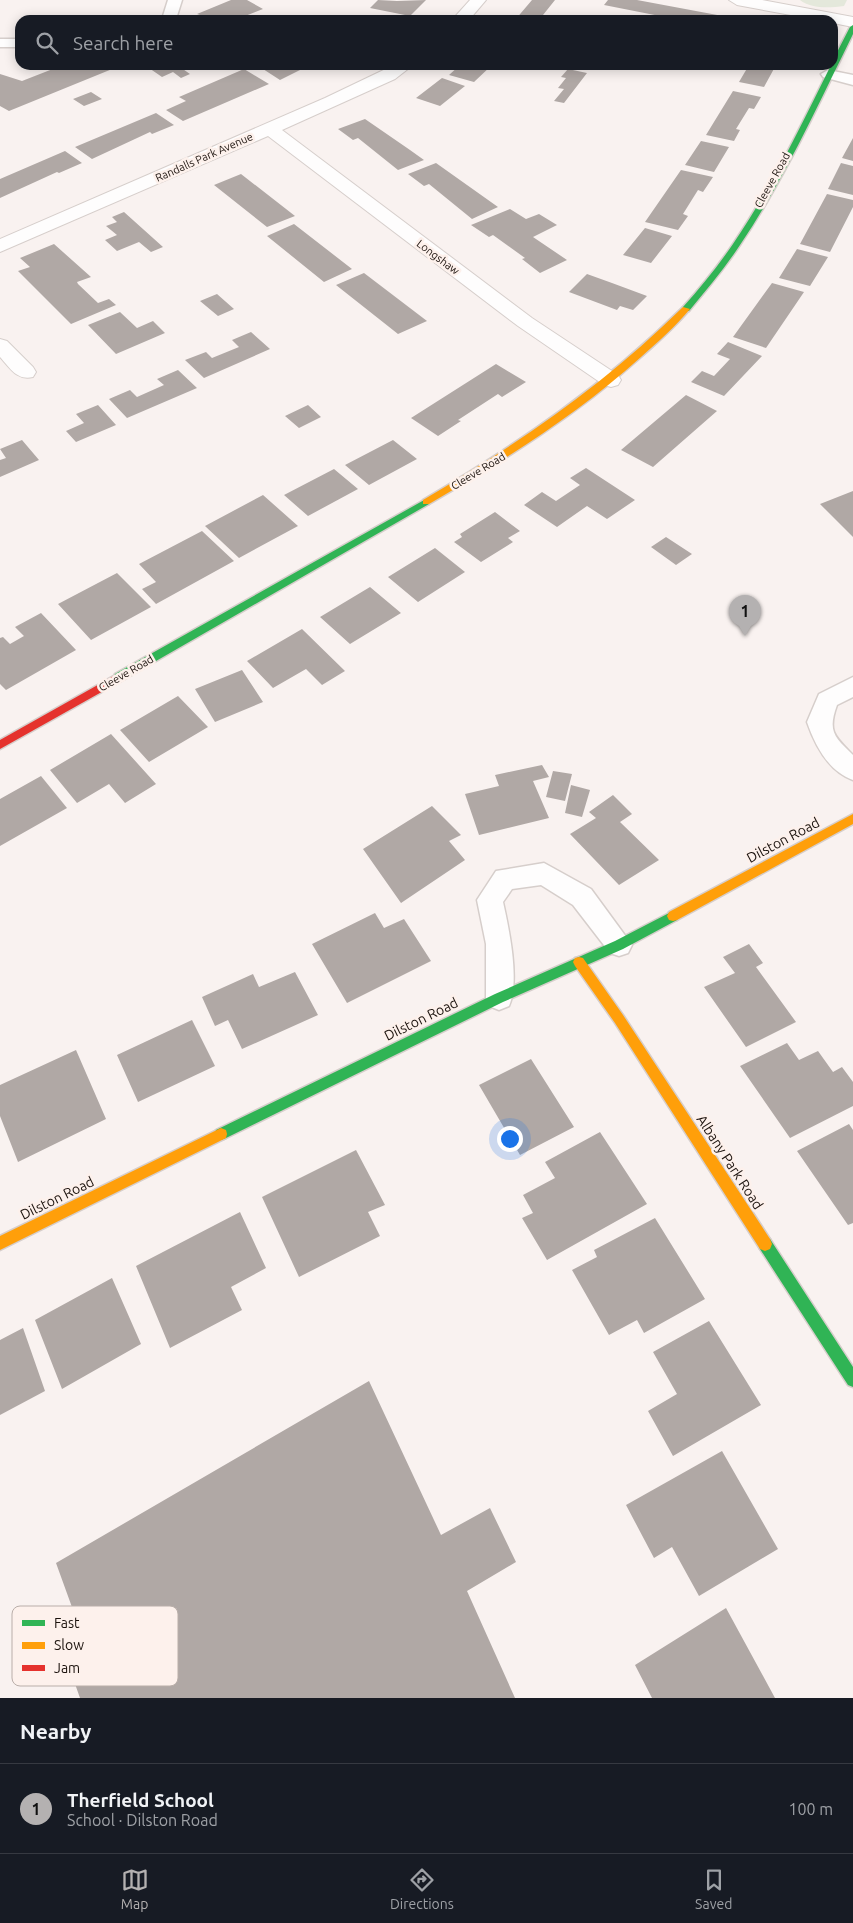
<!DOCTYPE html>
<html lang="en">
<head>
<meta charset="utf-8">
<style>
	body { margin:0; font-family:Ubuntu,sans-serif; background:#242831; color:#f1f3f6 }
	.you { position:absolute; left:509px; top:1138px; width:18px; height:18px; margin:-12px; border:4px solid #fff; border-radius:50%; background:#1a73e8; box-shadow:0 0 0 8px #1a73e833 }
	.badge { display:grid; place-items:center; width:32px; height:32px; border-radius:50%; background:#b4b1b1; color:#111; font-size:16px; font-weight:700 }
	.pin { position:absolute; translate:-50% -41px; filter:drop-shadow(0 1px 2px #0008) }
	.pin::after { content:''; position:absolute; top:26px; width:18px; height:15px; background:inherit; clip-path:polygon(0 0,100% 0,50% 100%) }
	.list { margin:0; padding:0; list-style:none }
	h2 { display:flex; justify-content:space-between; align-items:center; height:65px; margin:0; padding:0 20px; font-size:21px }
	h2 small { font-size:16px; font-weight:400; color:#9ea1a6 }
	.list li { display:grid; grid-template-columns:32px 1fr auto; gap:15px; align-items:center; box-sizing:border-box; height:90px; padding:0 20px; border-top:1px solid #363941 }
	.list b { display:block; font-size:19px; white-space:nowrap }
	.list p { margin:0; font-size:16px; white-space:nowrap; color:#9ea1a6 }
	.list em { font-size:16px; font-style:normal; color:#9ea1a6 }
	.icon { flex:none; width:28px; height:28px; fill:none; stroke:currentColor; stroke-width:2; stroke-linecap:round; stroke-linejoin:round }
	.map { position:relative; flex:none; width:853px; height:1698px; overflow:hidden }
	.search { position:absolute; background:#171b24; box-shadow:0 2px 12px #0003; left:15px; right:15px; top:15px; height:55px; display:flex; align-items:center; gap:12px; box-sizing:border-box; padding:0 18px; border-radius:15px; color:#9ea1a6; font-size:19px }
	.sheet { height:155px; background:#171b24 }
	nav { display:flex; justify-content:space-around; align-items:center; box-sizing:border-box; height:70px; border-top:1px solid #363941; background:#171b24; font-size:14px; color:#9ea1a6 }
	nav a { display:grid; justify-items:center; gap:2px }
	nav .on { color:#b4b1b1 }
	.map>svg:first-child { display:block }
</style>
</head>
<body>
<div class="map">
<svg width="853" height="1698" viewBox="0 0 853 1698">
	<rect width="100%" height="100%" fill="#f9f2f0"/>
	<path fill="#e4e8db" d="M800 0H847L844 6C830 8 811 9 800 0Z"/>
	<path fill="#b0a8a5" d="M231 0H247L263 9 235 20H189L200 15 197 14Z
		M378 0 397 1 426 0 410 16 370 8Z
		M532 0H555L539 20H515Z
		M608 0H637L728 17 726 20H680L604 5Z
		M63 65H122L9 111 0 106V74L22 81Z
		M157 65H177L190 74 181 78 173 72 162 77 149 68Z
		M273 65H310L280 80 263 69Z
		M460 65H492L474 82 449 75Z
		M749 65H776L764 87 739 82Z
		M244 69 269 84 183 121 166 110 186 101 179 97Z
		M568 69 587 73 564 103 554 101 564 89 558 88 566 78 561 77Z
		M442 78 465 86 440 106 416 98Z
		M733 91 761 97 754 109 749 108 736 129 740 130 734 141 706 135Z
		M91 92 102 99 84 106 73 99Z
		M156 113 174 125 152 134 150 132 92 159 75 147Z
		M365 119 410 150 424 160 398 170 358 138 353 140 338 129Z
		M853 138V161L842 158Z
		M701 141 729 147 714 172 685 165Z
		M65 151 82 163 59 173 57 172 0 198V179Z
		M436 163 498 207 472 219 429 184 424 186 408 174Z
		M841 163 853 166V195L828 189Z
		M681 170 713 177 703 192 698 190 683 214 688 216 678 230 645 222Z
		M241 174 295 216 267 227 214 185Z
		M827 194 853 200V207L830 252 800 244Z
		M510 209 526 219 539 214 557 225 533 237 567 260 540 273 522 259 525 258 493 235 489 237 471 225Z
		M124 212 163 247 151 252 139 242 117 251 105 240 117 235 106 226 117 222 112 217Z
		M294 224 352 269 324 282 267 236Z
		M645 228 672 236 651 263 623 255Z
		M54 244 91 277 77 282 78 284 98 303 109 299 116 305 71 324 18 271 30 267 20 258Z
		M797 249 828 257 810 286 779 278Z
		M364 273 427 321 398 334 336 285Z
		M587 274 612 283 647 296 633 310 620 306 617 310 569 292Z
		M772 283 804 292 766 348 733 337Z
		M217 294 234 309 218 316 200 301Z
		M120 312 137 328 153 321 165 333 116 354 88 325Z
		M251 332 270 349 204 378 185 360 206 352 212 358 239 347 232 340Z
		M728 342 762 356 724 396 691 382 702 371 714 376 730 359 717 354Z
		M496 364 526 382 502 397 498 394 458 420 461 421 438 436 411 418Z
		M178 370 197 388 127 418 109 399 130 390 137 397 164 385 157 379Z
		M686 395 717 411 653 467 621 450Z
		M98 405 116 425 76 442 66 431 84 423 76 414Z
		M308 405 321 417 299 428 285 416Z
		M22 440 39 460 0 477V460L6 458 0 449Z
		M393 440 417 459 369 485 345 465Z
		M586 468 635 500 607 519 587 506 557 527 524 505 542 492 556 501 580 485 570 478Z
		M334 469 358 489 308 516 284 495Z
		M853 491V537L820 504Z
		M263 495 298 526 239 558 205 526Z
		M495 512 520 531 508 538 513 542 481 562 454 542 462 537 460 534Z
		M202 531 234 561 156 604 142 589 156 582 139 564Z
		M666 537 692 554 676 565 651 547Z
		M435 548 465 572 418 602 388 577Z
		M117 573 151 607 91 640 58 604Z
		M370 587 401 613 350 644 320 617Z
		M41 613 76 650 6 690 0 684V638L3 637 10 644 24 636 15 627Z
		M302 629 345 671 322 685 306 669 273 688 247 661Z
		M242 670 263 702 215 722 195 689Z
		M178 696 208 727 149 762 120 730Z
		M111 734 156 784 125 803 109 784 77 803 50 770Z
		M542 765 549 777 533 781 549 818 479 835 465 794 499 786 495 775Z
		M553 771 572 774 565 801 546 797Z
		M41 776 67 808 0 846V799Z
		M571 785 590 790 582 817 565 813Z
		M613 795 632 814 620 822 659 860 619 885 570 834 596 818 589 812Z
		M432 806 461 835 449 841 465 860 401 903 363 849Z
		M375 913 384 928 404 919 431 961 347 1003 312 944Z
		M749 944 763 963 756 967 796 1022 746 1047 704 987 735 973 723 957Z
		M295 972 318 1015 242 1049 228 1020 215 1026 202 997 253 974 259 987Z
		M192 1020 215 1066 138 1102 117 1055Z
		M787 1043 799 1060 818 1051 833 1072 842 1067 853 1082V1106L790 1138 740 1066Z
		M76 1050 106 1119 18 1162 0 1116V1085Z
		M531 1059 574 1127 520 1155 479 1085Z
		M849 1124 853 1130V1223L848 1225 797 1151Z
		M600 1132 647 1204 547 1260 522 1218 533 1213 523 1195 555 1178 545 1162Z
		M356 1150 385 1205 368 1212 380 1236 299 1277 262 1197Z
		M240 1212 266 1268 231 1287 242 1310 170 1348 136 1266Z
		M655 1218 705 1299 644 1333 637 1320 609 1335 572 1270 597 1257 594 1250Z
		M112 1278 141 1344 62 1389 35 1320Z
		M709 1321 761 1405 673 1456 648 1411 677 1394 653 1352Z
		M23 1328 45 1391 0 1415V1340Z
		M369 1381 441 1535 490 1508 516 1562 467 1591 515 1698H80L57 1633 77 1621 56 1563Z
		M722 1451 778 1549 699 1596 672 1547 654 1558 626 1505Z
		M726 1608 775 1698H652L635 1665Z"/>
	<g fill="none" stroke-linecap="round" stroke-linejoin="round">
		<g stroke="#d6cecb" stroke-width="3">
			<path id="lane" d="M168 0H182L176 19 157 20 163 16Z
				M0 39H20V47H0Z
				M828 70 853 75V85L823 77 821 74Z
				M853 677V697L837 705C827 732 835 737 853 755V780C828 771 815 745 807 722L819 694Z
				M544 863 591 889 632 945 628 953 619 956 610 953 573 905 541 885 512 889 503 902C509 929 520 981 509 1006L499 1010 489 1006 486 998V944L477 900 496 871Z"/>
		</g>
		<g stroke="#d6cecb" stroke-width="2">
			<path id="street" d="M470 0H486L469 20H452Z
				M729 0H762L853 17V27L833 23V20H818L737 5Z
				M394 65H413L395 79 282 130 532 318 618 375 621 380 618 385 611 387 604 385 518 326 268 136 0 252V239L325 98Z
				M0 339 7 341 33 367 36 372 33 377C17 381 10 368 0 357Z"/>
		</g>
		<g stroke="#d6cecb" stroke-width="3">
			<path id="fast" d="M853 25V34C818 105 785 178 740 245 725 268 707 289 689 311H683V307C701 287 718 266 733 244 771 188 801 126 831 65H833V60L850 27Z
				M426 499 429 500V504L123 680H115L114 677 115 674Z
				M673 911 677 912 679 916 677 920 623 949 503 1002 226 1138 221 1140 216 1138 215 1134 216 1130 495 994 615 941Z
				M765 1237 770 1239 853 1367V1387L848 1385 760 1249 758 1244 760 1239Z"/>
		</g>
		<g stroke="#d6cecb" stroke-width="3">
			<path id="slow" d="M683 307 690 309C676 326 658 342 641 357 577 415 503 461 429 504H423V500C518 444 604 385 683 307Z
				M853 814V824L677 920 673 921 669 920 667 916 669 912Z
				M579 957 583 958 623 1015 770 1239 772 1244 770 1249 765 1251 760 1249 615 1023 575 966 573 962 575 958Z
				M221 1128 226 1130 227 1134 226 1138 0 1250V1236Z"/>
		</g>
		<g stroke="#d6cecb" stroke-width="3">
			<path id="jam" d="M119 673 124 677 123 680 0 749V740Z"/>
		</g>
		<use href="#lane" fill="#fefdfd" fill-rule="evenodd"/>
		<use href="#street" fill="#fefdfd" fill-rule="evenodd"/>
		<use href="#fast" fill="#30b455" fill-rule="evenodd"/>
		<use href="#slow" fill="#ff9f0a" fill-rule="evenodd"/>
		<use href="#jam" fill="#e5322d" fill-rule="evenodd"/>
	</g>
	<g text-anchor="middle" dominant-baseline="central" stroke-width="5" stroke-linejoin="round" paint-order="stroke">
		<g font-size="11" fill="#1b120d" stroke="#fdf1ec">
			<text transform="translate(204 157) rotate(-24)">Randalls Park Avenue</text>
			<text transform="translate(772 180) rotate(-61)">Cleeve Road</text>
			<text transform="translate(438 257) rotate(37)">Longshaw</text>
			<text transform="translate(478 471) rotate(-31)">Cleeve Road</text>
			<text transform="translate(126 673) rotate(-30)">Cleeve Road</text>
		</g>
		<g font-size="14" fill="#1b120d" stroke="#fdf1ec">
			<text transform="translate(783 840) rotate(-28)">Dilston Road</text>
			<text transform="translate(421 1019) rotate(-26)">Dilston Road</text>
			<text transform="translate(730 1162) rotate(57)">Albany Park Road</text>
			<text transform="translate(57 1198) rotate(-26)">Dilston Road</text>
		</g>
	</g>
	<rect x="12" y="1606" width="166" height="80" rx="8" fill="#fdf1ec" stroke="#b9aea9" stroke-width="1"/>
	<rect x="22" y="1620" width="23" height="6" fill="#30b455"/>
	<rect x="22" y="1642" width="23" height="7" fill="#ff9f0a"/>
	<rect x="22" y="1665" width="23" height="6" fill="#e5322d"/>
	<g font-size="14" fill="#1b120d">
		<text x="54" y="1628">Fast</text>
		<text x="54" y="1650">Slow</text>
		<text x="54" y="1673">Jam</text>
	</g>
</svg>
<div class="you"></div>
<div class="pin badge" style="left:745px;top:636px">1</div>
<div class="search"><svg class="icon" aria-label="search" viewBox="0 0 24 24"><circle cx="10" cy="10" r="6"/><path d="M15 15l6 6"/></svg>Search here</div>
</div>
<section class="sheet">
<h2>Nearby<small></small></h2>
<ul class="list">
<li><span class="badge">1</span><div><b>Therfield School</b><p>School · Dilston Road</p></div><em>100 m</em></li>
</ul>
</section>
<nav>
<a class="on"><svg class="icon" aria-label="map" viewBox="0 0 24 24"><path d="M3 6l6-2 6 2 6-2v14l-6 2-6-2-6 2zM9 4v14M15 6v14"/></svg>Map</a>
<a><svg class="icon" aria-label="directions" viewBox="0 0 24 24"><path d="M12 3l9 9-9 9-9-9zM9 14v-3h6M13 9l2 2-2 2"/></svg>Directions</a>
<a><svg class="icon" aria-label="saved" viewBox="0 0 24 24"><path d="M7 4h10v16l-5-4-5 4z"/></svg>Saved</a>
</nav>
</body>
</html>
